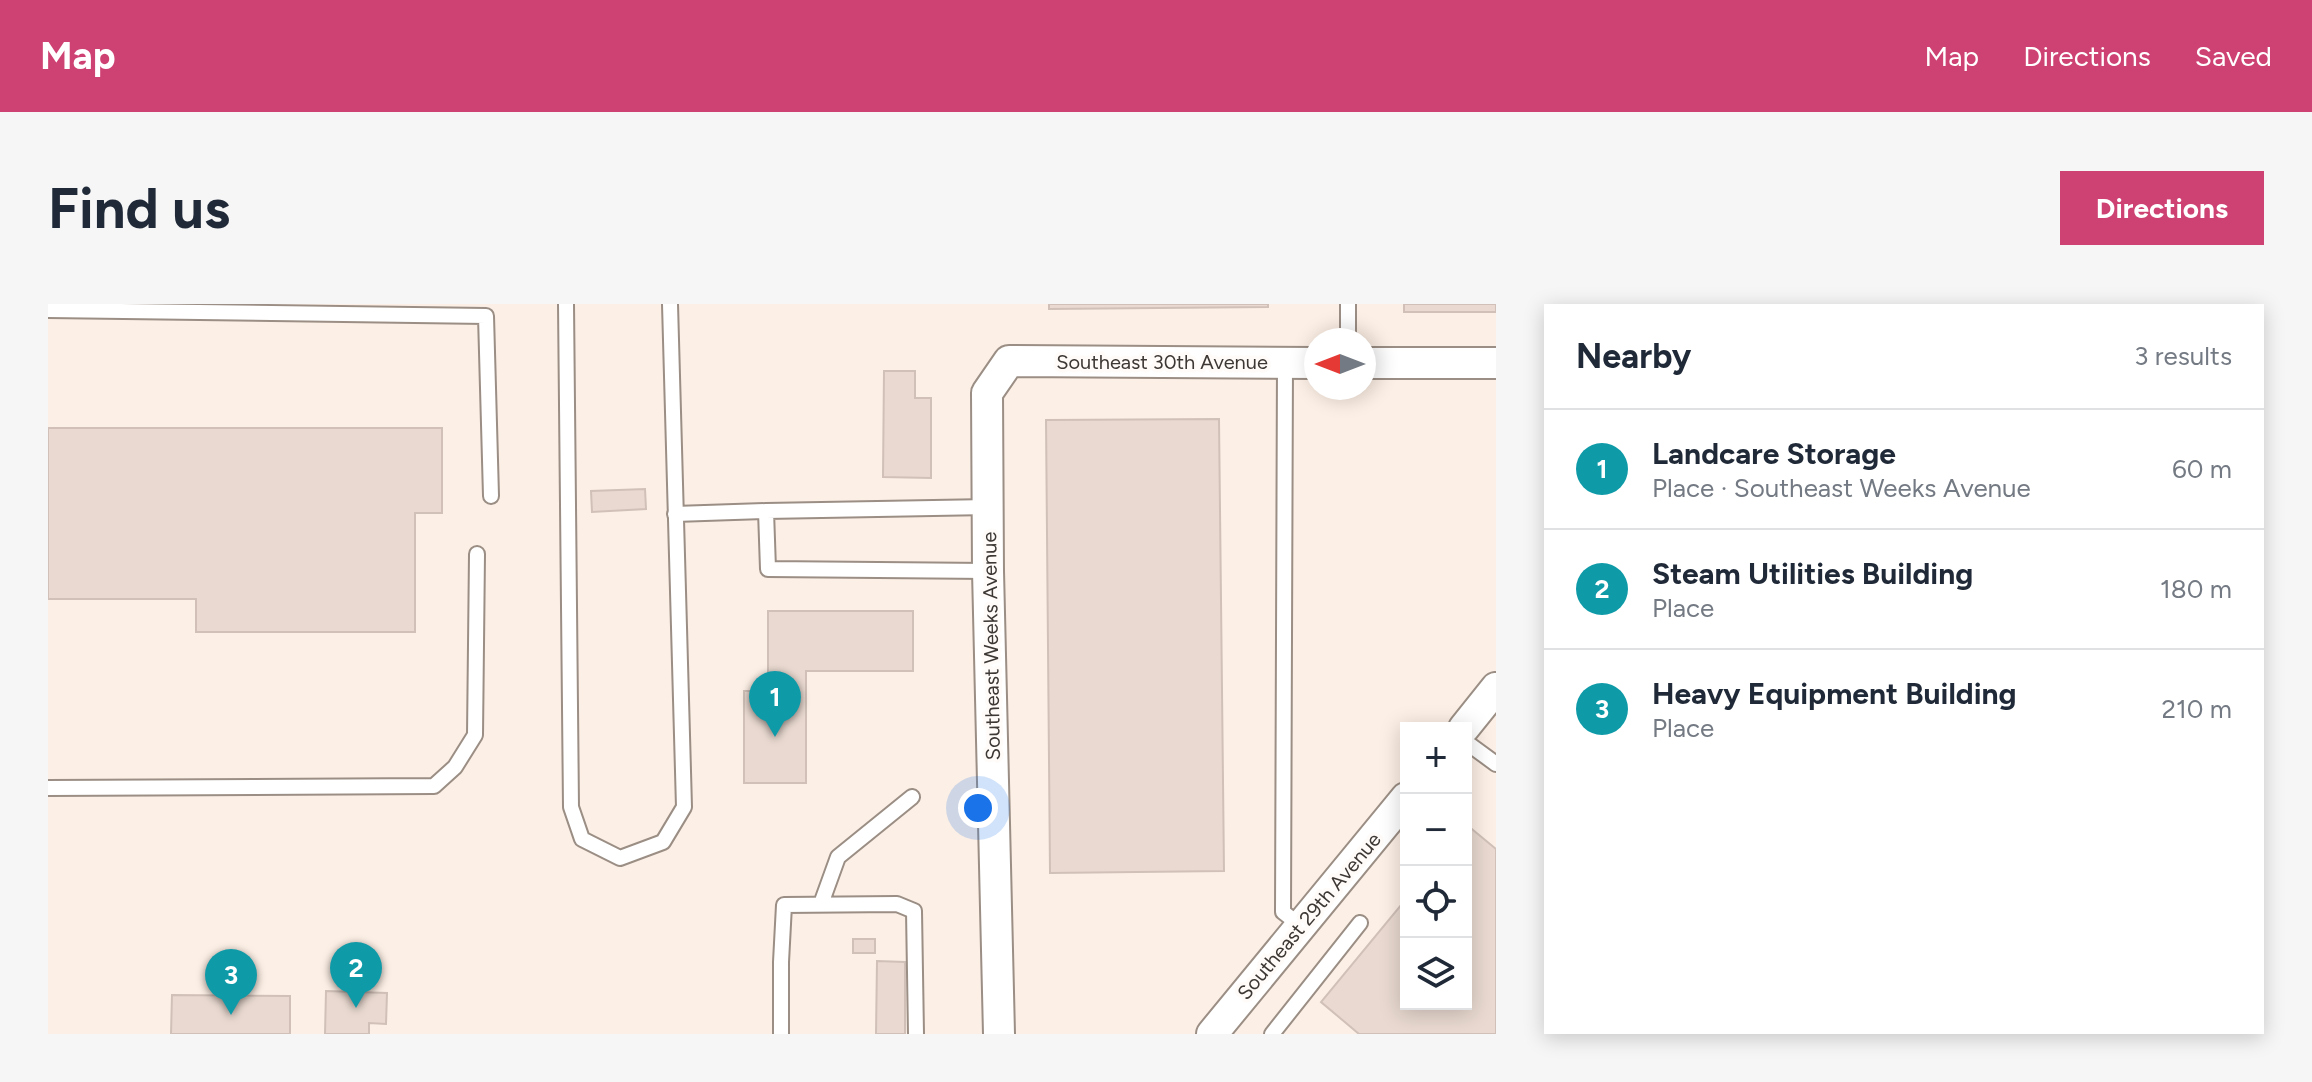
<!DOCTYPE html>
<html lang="en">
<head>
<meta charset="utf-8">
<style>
	body { margin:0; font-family:Figtree,sans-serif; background:#f6f6f7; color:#1f2937 }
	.controls { position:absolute; right:24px; bottom:24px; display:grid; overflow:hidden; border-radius:0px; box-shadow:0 4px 20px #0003 }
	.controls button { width:72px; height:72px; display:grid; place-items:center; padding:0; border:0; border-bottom:2px solid #e0e1e3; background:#fff; color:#1f2937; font:40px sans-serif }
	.compass { position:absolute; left:1256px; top:24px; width:72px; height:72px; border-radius:50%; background:#fff; box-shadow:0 4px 20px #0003; rotate:270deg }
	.you { position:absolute; left:930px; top:504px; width:28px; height:28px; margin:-20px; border:6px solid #fff; border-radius:50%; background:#1a73e8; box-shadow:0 0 0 12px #1a73e833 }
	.badge { display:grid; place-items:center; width:52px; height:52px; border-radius:50%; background:#ce4273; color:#fff; font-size:26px; font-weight:700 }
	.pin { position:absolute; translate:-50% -66px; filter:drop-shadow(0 2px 4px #0008) }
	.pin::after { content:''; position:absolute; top:42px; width:28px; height:24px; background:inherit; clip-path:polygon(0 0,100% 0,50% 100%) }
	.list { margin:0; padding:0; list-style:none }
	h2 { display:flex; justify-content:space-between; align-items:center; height:104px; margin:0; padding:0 32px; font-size:34px }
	h2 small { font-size:26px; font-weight:400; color:#747a83 }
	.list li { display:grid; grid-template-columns:52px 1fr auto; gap:24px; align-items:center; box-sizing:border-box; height:120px; padding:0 32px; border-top:2px solid #e0e1e3 }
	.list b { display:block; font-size:30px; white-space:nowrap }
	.list p { margin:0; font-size:26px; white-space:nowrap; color:#747a83 }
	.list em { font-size:26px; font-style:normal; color:#747a83 }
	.icon { flex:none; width:44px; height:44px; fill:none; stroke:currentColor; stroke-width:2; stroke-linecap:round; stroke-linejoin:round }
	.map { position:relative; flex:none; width:1448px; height:730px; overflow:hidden; border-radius:0px }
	header { display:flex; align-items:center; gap:48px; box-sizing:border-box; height:112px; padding:0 40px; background:#ce4273; color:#fff }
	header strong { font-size:38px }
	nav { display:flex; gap:44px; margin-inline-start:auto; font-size:28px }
	.intro { display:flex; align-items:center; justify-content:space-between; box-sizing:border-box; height:192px; padding:0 48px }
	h1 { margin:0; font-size:56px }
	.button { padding:20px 36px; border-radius:0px; background:#ce4273; color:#fff; font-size:28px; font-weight:700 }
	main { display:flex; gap:48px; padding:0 48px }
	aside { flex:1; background:#fff; border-radius:0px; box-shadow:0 4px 20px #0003 }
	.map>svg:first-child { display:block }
</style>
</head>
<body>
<header>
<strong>Map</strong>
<nav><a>Map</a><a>Directions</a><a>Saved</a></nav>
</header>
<div class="intro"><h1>Find us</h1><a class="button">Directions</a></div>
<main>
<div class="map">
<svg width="1448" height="730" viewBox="0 0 1448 730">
	<rect width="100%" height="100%" fill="#fefbf9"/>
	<path fill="#fcefe5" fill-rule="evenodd" d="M0 0H1448V730H0ZM1268 36H1316V84H1268ZM1358 424H1418V700H1358Z"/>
	<path fill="#e9d9d0" stroke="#d0c0b8" stroke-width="2" d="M1001 0H1220V3L1001 5Z
		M1356 0H1448V8H1356Z
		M836 67H867V94H883V174L835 173Z
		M1171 115 1176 567 1002 569 998 116Z
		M0 124H394V209H367V328H148V295H0Z
		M597 185 598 205 544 208 543 187Z
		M720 307H865V367H758V479H696V387H720Z
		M1419 521 1448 545V730H1311L1273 698 1358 595V700H1418Z
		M805 635H827V649H805Z
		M829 657 857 658V730H828Z
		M278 687 339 689 338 720 321 719V730H277Z
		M124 691 242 692V730H123Z"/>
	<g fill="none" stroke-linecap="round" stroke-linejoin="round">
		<g stroke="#9b8e84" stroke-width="18">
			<path id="service" d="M518 0 523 503 534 535 572 554 615 538 636 503 622 0
				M1300 0V36
				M0 6 438 12 443 192
				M1237 59 1235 608 1253 622
				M718 207 941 203
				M627 210 718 207 720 265 940 267
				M1418 438 1448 460
				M0 484 386 482 407 463 427 431 429 250
				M773 600 790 553 864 493
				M733 730V658L736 601 849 600 866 607 868 730
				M1224 730 1312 619"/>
		</g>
		<g stroke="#9b8e84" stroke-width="34">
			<path id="minor" d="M1316 59H1448
				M1416 424 1448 384
				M951 730 940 267 939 89 961 57 1268 59
				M1164 730 1358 494"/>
		</g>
		<use href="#service" stroke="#fff" stroke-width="14"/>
		<use href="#minor" stroke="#fff" stroke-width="30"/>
	</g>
	<g text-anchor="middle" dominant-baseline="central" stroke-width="7" stroke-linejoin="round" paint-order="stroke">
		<g font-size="20" fill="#3e3834" stroke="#fefbf9">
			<text x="1114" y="58">Southeast 30th Avenue</text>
			<text transform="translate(943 342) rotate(-91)">Southeast Weeks Avenue</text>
			<text transform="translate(1261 612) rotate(-50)">Southeast 29th Avenue</text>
		</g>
	</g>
</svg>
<div class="controls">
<button>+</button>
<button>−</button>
<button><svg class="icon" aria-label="locate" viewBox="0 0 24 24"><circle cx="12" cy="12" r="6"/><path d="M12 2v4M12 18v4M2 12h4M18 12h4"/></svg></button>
<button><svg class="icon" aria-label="layers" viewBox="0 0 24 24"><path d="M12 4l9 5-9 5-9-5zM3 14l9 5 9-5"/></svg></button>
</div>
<svg class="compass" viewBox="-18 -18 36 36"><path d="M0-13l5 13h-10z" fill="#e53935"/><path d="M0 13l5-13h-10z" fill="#747a83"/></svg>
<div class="you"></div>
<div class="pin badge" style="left:727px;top:433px;background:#0f9aa8">1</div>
<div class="pin badge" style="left:308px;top:704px;background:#0f9aa8">2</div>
<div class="pin badge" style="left:183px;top:711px;background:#0f9aa8">3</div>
</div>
<aside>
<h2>Nearby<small>3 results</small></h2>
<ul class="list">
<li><span class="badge" style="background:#0f9aa8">1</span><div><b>Landcare Storage</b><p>Place · Southeast Weeks Avenue</p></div><em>60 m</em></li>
<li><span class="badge" style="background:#0f9aa8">2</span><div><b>Steam Utilities Building</b><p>Place</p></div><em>180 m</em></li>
<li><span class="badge" style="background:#0f9aa8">3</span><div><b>Heavy Equipment Building</b><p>Place</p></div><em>210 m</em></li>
</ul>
</aside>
</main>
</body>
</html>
